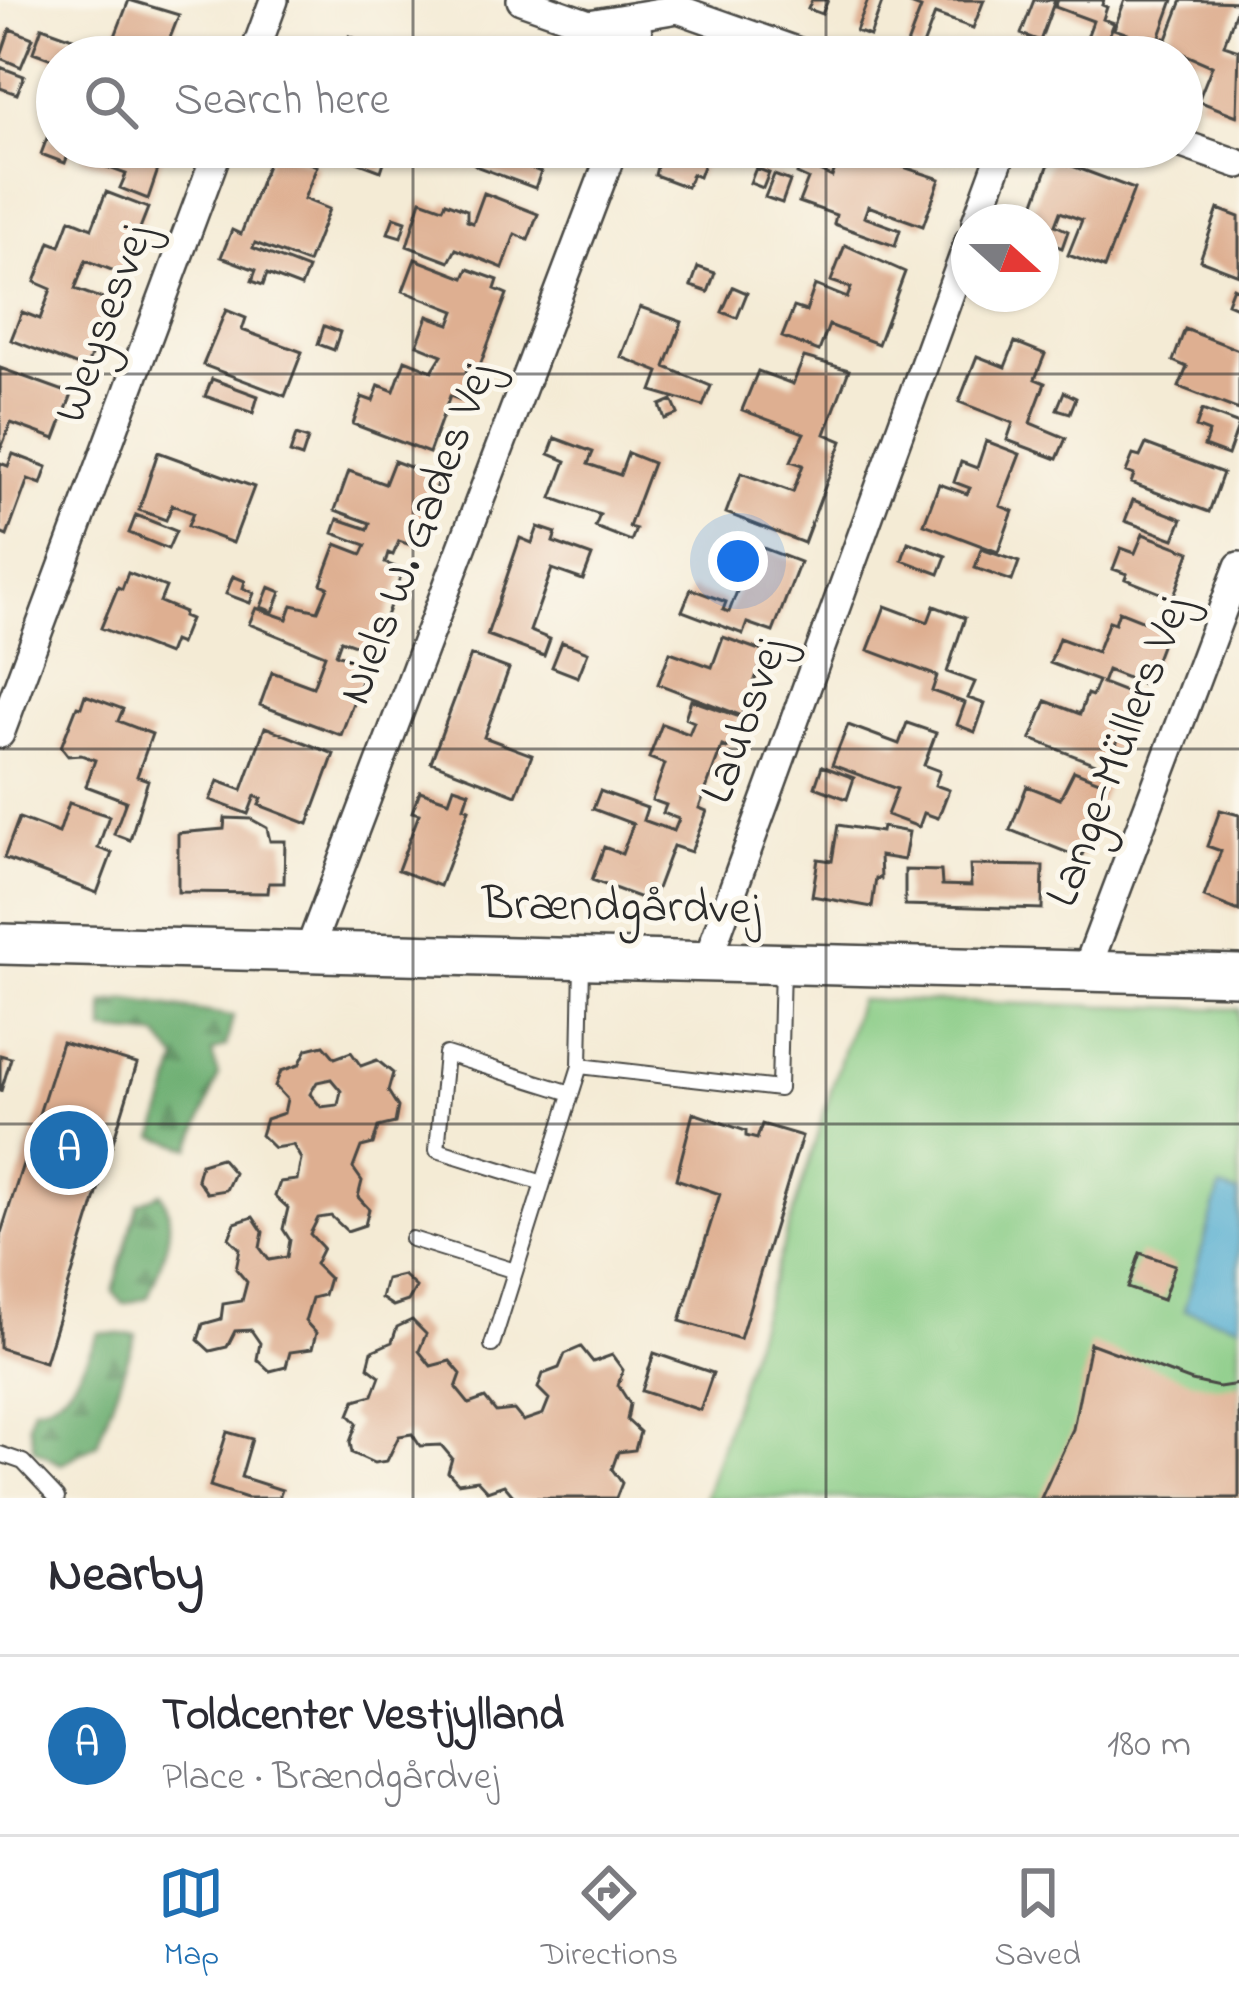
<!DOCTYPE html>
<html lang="en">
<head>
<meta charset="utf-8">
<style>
	body { margin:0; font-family:"Indie Flower",sans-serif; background:#f7f7f7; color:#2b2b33 }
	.compass { position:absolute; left:951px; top:204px; width:108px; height:108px; border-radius:50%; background:#fff; box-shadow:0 3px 9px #0004; rotate:111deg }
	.you { position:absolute; left:738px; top:561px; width:42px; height:42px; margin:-30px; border:9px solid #fff; border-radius:50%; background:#1a73e8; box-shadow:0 0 0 18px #1a73e833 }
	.badge { display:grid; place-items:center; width:78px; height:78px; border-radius:50%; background:#1f6fb2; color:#fff; font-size:39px; font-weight:700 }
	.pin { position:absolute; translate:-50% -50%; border:6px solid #fff; box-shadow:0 3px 12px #0006 }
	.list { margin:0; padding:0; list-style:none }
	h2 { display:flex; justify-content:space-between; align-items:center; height:156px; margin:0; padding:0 48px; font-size:51px }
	h2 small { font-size:39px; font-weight:400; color:#7c7c81 }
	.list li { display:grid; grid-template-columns:78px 1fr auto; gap:36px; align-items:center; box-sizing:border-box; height:180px; padding:0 48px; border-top:3px solid #e1e1e2 }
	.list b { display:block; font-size:45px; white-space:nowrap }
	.list p { margin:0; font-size:39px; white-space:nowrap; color:#7c7c81 }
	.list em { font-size:39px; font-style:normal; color:#7c7c81 }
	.icon { flex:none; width:66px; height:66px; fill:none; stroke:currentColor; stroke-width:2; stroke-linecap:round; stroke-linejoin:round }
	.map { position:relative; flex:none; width:1239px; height:1498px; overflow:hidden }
	.search { position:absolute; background:#fff; box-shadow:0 3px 9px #0004; left:36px; right:36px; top:36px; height:132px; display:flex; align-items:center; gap:30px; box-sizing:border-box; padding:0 42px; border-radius:66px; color:#7c7c81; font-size:45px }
	.sheet { height:336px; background:#fff }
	nav { display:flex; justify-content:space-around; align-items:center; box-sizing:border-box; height:168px; border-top:3px solid #e1e1e2; background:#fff; font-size:33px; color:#7c7c81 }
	nav a { display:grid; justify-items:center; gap:6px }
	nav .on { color:#1f6fb2 }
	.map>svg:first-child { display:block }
</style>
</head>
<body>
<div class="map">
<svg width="1239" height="1498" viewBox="0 0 1239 1498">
	<defs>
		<pattern id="forest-firs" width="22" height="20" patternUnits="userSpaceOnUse" patternTransform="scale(3)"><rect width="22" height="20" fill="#6daf72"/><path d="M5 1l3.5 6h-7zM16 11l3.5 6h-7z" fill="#5a8f5e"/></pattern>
	</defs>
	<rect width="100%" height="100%" fill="#fbf7ec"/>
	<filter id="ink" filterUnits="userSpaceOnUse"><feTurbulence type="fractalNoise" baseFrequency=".00833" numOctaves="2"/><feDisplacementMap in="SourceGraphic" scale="24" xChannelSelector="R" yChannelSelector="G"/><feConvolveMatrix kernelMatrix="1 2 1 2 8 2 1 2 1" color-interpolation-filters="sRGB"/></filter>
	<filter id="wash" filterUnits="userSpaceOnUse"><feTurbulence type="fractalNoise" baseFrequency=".004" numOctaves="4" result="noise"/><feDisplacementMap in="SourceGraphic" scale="48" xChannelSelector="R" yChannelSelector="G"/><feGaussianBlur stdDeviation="2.7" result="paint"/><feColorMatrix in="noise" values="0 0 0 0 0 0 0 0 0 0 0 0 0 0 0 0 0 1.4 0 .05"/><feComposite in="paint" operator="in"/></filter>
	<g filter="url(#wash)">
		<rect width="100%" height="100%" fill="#f4ebd5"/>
		<path fill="url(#forest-firs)" stroke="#4c6d4e" stroke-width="3" d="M129 1000 233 1016 226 1046 212 1052 218 1076 191 1148 155 1137 178 1060 158 1036 104 1031V1003Z
			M161 1193C181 1225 159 1265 148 1297L124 1304 113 1292 138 1204Z
			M99 1333 136 1335 97 1444 61 1464 34 1449 29 1423 33 1407C71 1403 83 1363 99 1333Z"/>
		<path fill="#87cb84" stroke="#597b58" stroke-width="3" d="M859 1000 1239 1009V1498H705Z"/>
		<path fill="#51accf" stroke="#3e6c7d" stroke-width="3" d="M1220 1188 1239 1194V1325L1184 1310Z"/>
		<g id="blocks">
			<path fill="#deaf91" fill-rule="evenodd" d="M129 0 179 15 168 43 204 57H107Z
				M812 0H828L822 14 808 9Z
				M868 0H883L870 36 856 31Z
				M900 0H984L973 28 935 14 921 51 907 45 921 8Z
				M1034 0H1055L1040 41 1021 34Z
				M1058 0H1104L1102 5 1107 7 1103 19 1114 23 1101 57H1080L1093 21 1055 7Z
				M1125 0H1173L1160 36 1167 39 1182 0 1239 2 1224 45 1239 50 1237 116 1198 101 1212 66 1173 49 1170 57H1148L1153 43 1114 29Z
				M42 27 92 45 87 57H57V61L33 52Z
				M10 29 33 38 21 67 0 58Z
				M349 36 402 57H341Z
				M0 67 24 76 17 94 0 88Z
				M47 138 57 142V147H71L65 163 41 154Z
				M86 147 165 149 148 199 120 188 126 174 82 158Z
				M335 147H389L381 171 333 153Z
				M662 147H695L708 152 699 177 692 174 687 187 655 175Z
				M767 147H783L775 167 762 162Z
				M843 147 940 179 923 226 868 206 864 217 900 230 895 246 834 224 836 215 799 202 808 179 797 174 800 162 832 177Z
				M273 149 317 166 304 199 329 209 308 263 255 243 253 248 308 269 301 287 267 274 263 285 252 281 256 270 221 257 232 230 241 234Z
				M478 149 541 172 535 188 478 167 473 163Z
				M1051 158 1134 189 1104 268 1068 255 1082 220 1060 212 1055 225 1068 231 1062 248 1041 240V222H1028Z
				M756 168 769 173 763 188 750 183Z
				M774 175 790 181 782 203 765 197Z
				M106 192 148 208 122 274 86 260 75 289 111 302 86 369 11 340 22 312 40 319 51 289 35 282 50 242 60 246 70 219 92 228Z
				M484 193 538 214 528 240 515 234 503 268 456 249 449 262 407 246 421 200 443 208 446 202 467 210V221L473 223Z
				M1218 209 1239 217V275L1200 260Z
				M394 217 406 221 401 237 388 233Z
				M845 245 905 272 878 344 829 325 819 351 782 337 794 307 806 311 815 285 847 298 851 288 831 281Z
				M415 259 464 278 468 269 498 280 495 289 507 294 479 368 468 364 466 372 474 375 464 401 450 396 429 453 353 424 362 397 373 401 379 385 394 391 405 360 432 371 442 355 417 345 428 316 450 324 455 311 403 291Z
				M698 267 715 273 708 292 691 286Z
				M733 287 747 293 737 318 722 312Z
				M1233 287 1239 290V308L1227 303Z
				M640 307 682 322 665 367 711 386 703 406 652 391 659 372 621 357Z
				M226 310 246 318 242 330 302 352 285 396 203 365Z
				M324 326 340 332 334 350 318 344Z
				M1185 329 1239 350V410L1179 387 1187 367 1173 361Z
				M1015 342 1045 354 1035 379 1045 383 1030 423 1066 438 1057 459 1007 440 1013 423 959 402 977 356 1005 367Z
				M804 357 849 370 825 434 842 441 804 543 726 513 741 473 793 492 803 465 791 461 804 433 742 410 758 371 793 384Z
				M0 368 72 394 55 439 11 423 0 451Z
				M212 379 258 396 253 413 205 396Z
				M1064 392 1076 398 1070 413 1057 409Z
				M672 400 678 414 665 419 660 405Z
				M1202 410 1239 424 1228 455 1204 446 1209 432 1196 427Z
				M296 435 308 439 302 457 290 453Z
				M555 438 593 452 588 464 620 475 628 453 653 463 629 527 636 529 631 541 595 527 600 515 552 498 566 461 549 454Z
				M986 441 1020 454 1000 506 1013 511 998 552 924 524 939 484 967 494 970 488 954 482 961 462 977 468Z
				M1146 444 1223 473 1209 512 1131 483 1134 475 1126 472 1133 455 1140 457Z
				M158 452 254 487 233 543 188 526 193 513 172 505 166 520 139 510Z
				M13 454 47 467 41 484 28 479 7 536 0 533V463L8 466Z
				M394 461 439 478 414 546 399 541 393 555 388 553 385 563 403 570 378 638 374 636 369 650 341 640 336 654 367 665 341 735 260 705 272 672 313 687 325 655 249 624 256 608 287 619 292 605 318 611 328 587 321 584 336 544 362 554 366 545 333 533 338 519 368 529 370 523 335 510 349 471 385 484Z
				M1133 500 1182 519 1174 539 1125 521Z
				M136 515 176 531 168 549 129 533Z
				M538 527 556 533 553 542 592 556 583 580 552 569 530 631 550 639 544 656 487 635 520 538 532 543Z
				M1143 534 1190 552 1173 598 1125 579 1127 574 1113 569 1121 548 1135 553Z
				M908 542 946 556 939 574 902 560Z
				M755 545 800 562 773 632 747 623 743 634 682 611 691 589 726 602 723 610 729 612Z
				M981 549 1019 562 1012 581 975 568Z
				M128 573 166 587 160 602 184 612 183 616 190 619 180 644 173 641 168 654 101 628 118 587 122 589Z
				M233 576 245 581 243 588 254 593 250 603 226 594Z
				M269 587 281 592 273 612 261 607Z
				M885 606 928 622 934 606 965 618 947 672 975 682 968 698 985 704 975 732 957 725 965 703 932 691 937 676 868 650Z
				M1119 611 1167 630 1146 685 1107 670 1102 683 1133 695 1108 769 1031 739 1046 701 1080 714 1087 694 1092 696 1098 681 1050 663 1059 638 1097 652 1109 621 1115 623Z
				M723 637 765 652 742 716 658 684 670 652 712 667Z
				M562 642 588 652 578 677 552 667Z
				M471 655 509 669 484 737 532 755 516 795 431 762Z
				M85 695 123 709 118 721 152 734 137 776 148 780 130 840 114 834 126 801 86 786 95 760 81 755 68 756 61 747 77 706 81 707Z
				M691 700 740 717 727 748 722 746 699 808 707 811 691 852 673 846 652 902 592 880 604 847 622 854 633 824 593 809 600 791 647 808 643 820 674 831 679 819 663 813 666 805 652 800 665 764 649 758 662 724 689 734 694 722 685 718Z
				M907 723 936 733 924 765 940 771 935 785 949 790 938 818 924 813 919 827 887 815 897 789 832 765 848 725 899 744Z
				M265 727 334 754 308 824 259 805 262 799 255 796 248 814 210 800 218 781 242 790Z
				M822 766 854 778 847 799 815 787Z
				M1074 771 1107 784 1081 858 1010 830 1027 786 1060 799Z
				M454 787 469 792 464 807 469 809 440 886 398 870 419 814 412 812 420 791 449 801Z
				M69 803 109 816 98 848 112 853 97 893 4 858 19 818 59 833Z
				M1220 810 1239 815V911L1204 897 1221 851 1207 846Z
				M225 818 251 819 267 828 270 841H285L284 883H269L268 893 178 892V833L224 829Z
				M838 825 881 832 882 827 909 832 904 860 880 856 881 879 876 878 872 907 812 896 818 859 832 861Z
				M970 865 1043 866 1042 909 905 905V870L941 871 942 885 971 886Z
				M62 1042 137 1064 45 1362 0 1348V1236Z
				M324 1045 335 1058 351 1052 361 1066 377 1060 393 1073 388 1091 398 1107 395 1123 378 1127 373 1144 361 1147 353 1168 362 1181 358 1197 369 1209 365 1225 347 1231 331 1216 318 1218 310 1234 323 1248 315 1264 329 1278 324 1295 312 1298 305 1321 316 1333 312 1349 290 1352 286 1367 270 1371 257 1359 260 1343 251 1330 235 1331 227 1347 210 1351 198 1340 203 1324 221 1319 223 1304 242 1301 247 1282 236 1269 240 1249 229 1238 235 1223 253 1217 263 1232 260 1248 269 1260 287 1257 290 1240 283 1229 288 1208 275 1196 280 1182 297 1180 301 1159 293 1145 274 1148 261 1135 266 1119 284 1113 287 1099 275 1086 281 1071 299 1065 307 1049ZM331 1079 341 1091 338 1105 321 1107 310 1094 317 1082Z
				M0 1055 11 1058 1 1091H0Z
				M693 1113 746 1131V1136L757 1139 762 1124 802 1136 740 1339 680 1321 720 1194 676 1179Z
				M221 1158 234 1173 226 1190 207 1193 197 1179 201 1164Z
				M1140 1253 1175 1265 1163 1300 1128 1288Z
				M403 1275 416 1287 408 1301 393 1306 381 1298 386 1279Z
				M412 1320 426 1334 419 1351 431 1366 450 1361 461 1374 456 1388 469 1404 485 1398 496 1412 514 1410 523 1421 543 1414 549 1399 538 1388 543 1374 559 1368 565 1354 581 1347 593 1362 612 1355 623 1370 618 1385 630 1404 627 1420 640 1432 635 1450 618 1452 612 1469 622 1483 616 1498H515L504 1485 487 1491 477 1480 458 1483 448 1472 452 1458 441 1445 420 1446 412 1434 399 1436 387 1461 374 1463 352 1453 350 1442 357 1423 349 1415 355 1400 373 1395 380 1376 368 1367 372 1351 392 1342 397 1327Z
				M1090 1343 1192 1381 1219 1387 1239 1384V1498H1041L1073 1429Z
				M654 1353 713 1373 700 1410 642 1391Z
				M227 1432 252 1439 241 1477 282 1490 279 1498H247L210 1486Z"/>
		</g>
	</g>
	<g filter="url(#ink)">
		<use href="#blocks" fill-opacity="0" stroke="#494844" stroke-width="3"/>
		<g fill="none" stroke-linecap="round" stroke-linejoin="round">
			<g stroke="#494844" stroke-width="18">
				<path id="lane" d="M580 1066 779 1089 782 965
					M543 1183 437 1150 446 1054 571 1093
					M412 1239 515 1271
					M492 1345 580 1066 582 963
					M0 1454 23 1462 57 1498"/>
			</g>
			<g stroke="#494844" stroke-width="32">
				<path id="street" d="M521 0 589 24 678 9 813 57
					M636 16 640 57
					M253 57 274 0
					M1182 144 1239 164
					M976 222 1000 157V147
					M0 734 219 147
					M308 953 614 147
					M707 961 969 241
					M1086 971 1239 566"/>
			</g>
			<g stroke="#494844" stroke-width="44">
				<path id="secondary" d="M0 944 1239 975"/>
			</g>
			<use href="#lane" stroke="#fff" stroke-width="14"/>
			<use href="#street" stroke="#fff" stroke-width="27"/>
			<use href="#secondary" stroke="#fff" stroke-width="39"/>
		</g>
	</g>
	<path fill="none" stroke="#2b2b2b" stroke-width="3" stroke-opacity="0.55" d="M413 0V57M826 0V57M413 147V1498M826 147V1498M0 374H1239M0 749H1239M0 1124H1239"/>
	<g text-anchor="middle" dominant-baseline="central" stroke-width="10" stroke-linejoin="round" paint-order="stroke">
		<g font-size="48" fill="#2b2b2b" stroke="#fbf7ec">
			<text transform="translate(105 324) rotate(-70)">Weysesvej</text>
			<text transform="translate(419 534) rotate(-69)">Niels W. Gades Vej</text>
			<text transform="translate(746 721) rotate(-70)">Laubsvej</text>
			<text transform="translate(1120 752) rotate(-69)">Lange-Müllers Vej</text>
			<text transform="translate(621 908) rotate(1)">Brændgårdvej</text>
		</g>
	</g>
</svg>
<svg class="compass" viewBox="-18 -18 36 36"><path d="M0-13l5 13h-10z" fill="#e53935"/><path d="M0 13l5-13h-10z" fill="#7c7c81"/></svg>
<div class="you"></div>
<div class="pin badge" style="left:69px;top:1150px">A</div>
<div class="search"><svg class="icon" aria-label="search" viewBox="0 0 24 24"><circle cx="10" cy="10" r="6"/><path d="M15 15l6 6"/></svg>Search here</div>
</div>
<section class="sheet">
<h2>Nearby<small></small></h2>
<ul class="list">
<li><span class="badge">A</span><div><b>Toldcenter Vestjylland</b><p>Place · Brændgårdvej</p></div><em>180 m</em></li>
</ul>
</section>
<nav>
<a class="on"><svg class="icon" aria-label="map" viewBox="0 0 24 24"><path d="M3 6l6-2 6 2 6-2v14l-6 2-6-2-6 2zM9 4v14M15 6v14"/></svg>Map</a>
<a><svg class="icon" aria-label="directions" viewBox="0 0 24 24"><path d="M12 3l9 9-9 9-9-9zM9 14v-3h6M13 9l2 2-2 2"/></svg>Directions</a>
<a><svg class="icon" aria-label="saved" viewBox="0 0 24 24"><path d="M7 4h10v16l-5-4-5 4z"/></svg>Saved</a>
</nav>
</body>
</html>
